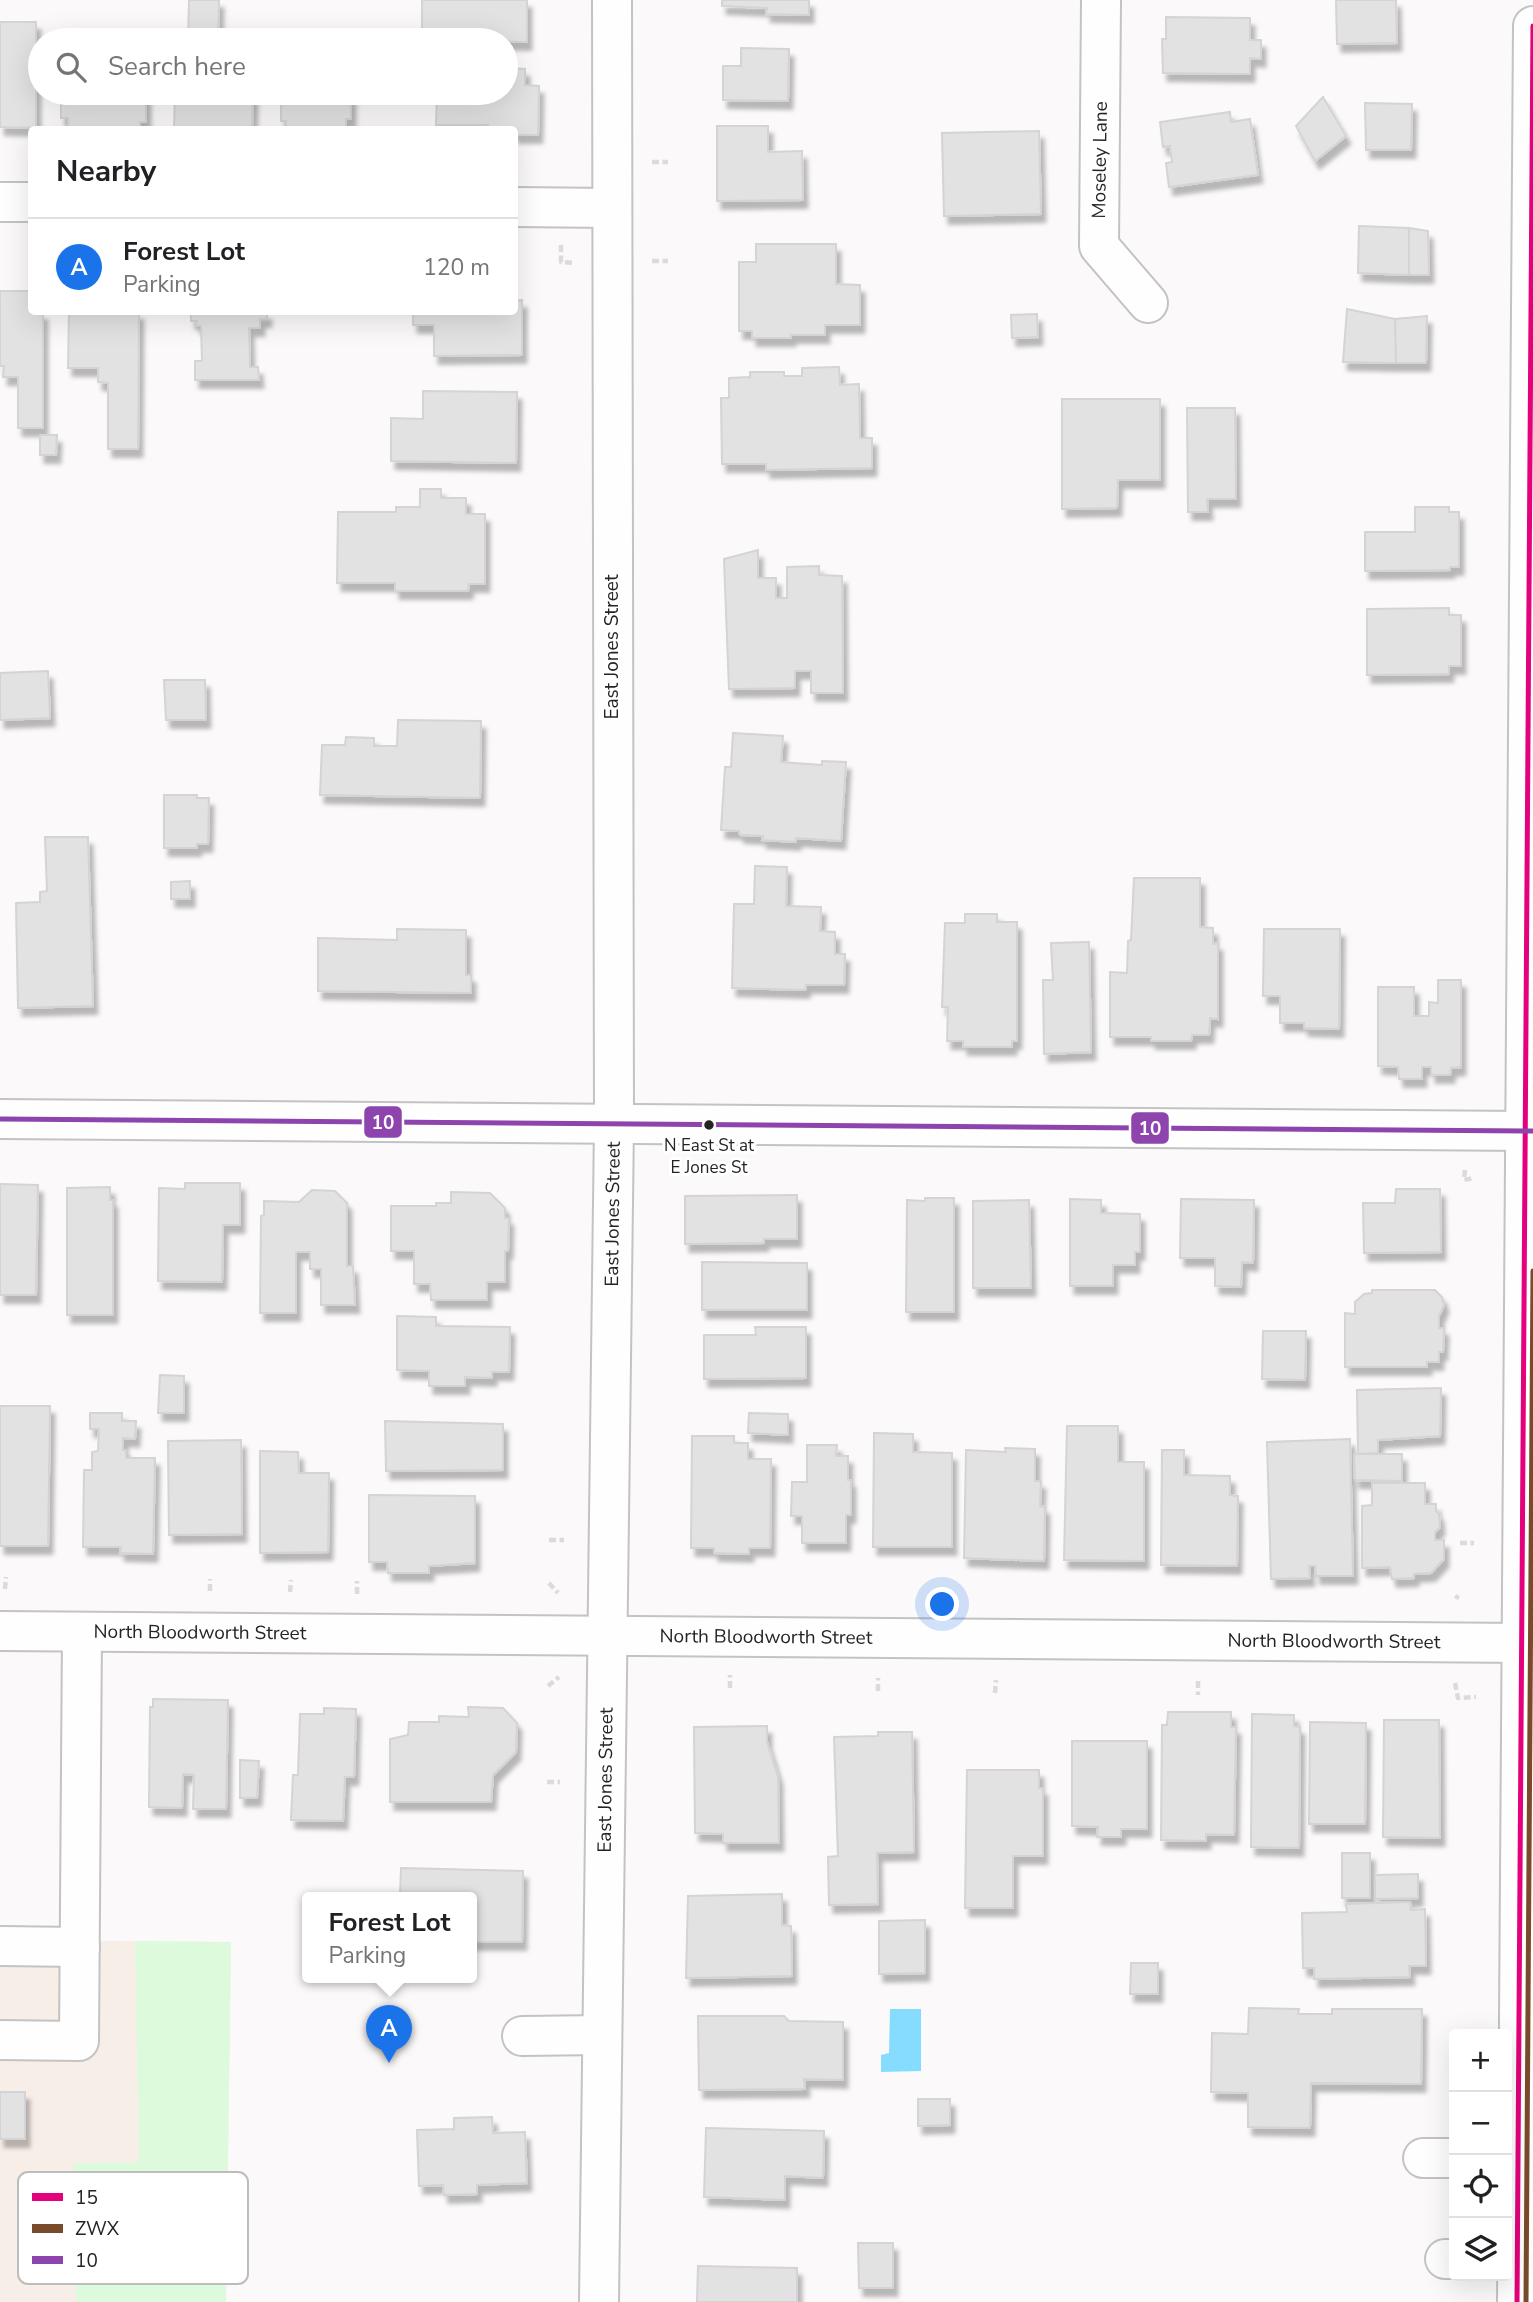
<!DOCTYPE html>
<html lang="en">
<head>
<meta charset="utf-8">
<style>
	body { margin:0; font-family:"Nunito Sans",sans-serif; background:#f2f2f2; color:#202124 }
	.controls { position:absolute; right:21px; bottom:21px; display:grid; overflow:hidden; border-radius:7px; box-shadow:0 7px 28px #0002 }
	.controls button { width:63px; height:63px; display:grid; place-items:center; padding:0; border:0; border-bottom:2px solid #e0e0e0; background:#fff; color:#202124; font:35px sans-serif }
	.you { position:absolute; left:943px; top:1605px; width:24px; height:24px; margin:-18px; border:5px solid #fff; border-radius:50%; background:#1a73e8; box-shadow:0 0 0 10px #1a73e833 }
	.badge { display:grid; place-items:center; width:46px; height:46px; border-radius:50%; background:#1a73e8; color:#fff; font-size:23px; font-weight:700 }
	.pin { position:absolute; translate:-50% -58px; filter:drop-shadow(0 2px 4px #0008) }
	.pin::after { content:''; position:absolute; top:37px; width:24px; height:21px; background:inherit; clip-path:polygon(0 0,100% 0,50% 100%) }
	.popup { position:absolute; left:302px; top:1892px; width:175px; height:91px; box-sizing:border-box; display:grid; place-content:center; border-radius:7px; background:#fff; filter:drop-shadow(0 2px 5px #0005); font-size:23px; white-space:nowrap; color:#757577 }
	.popup b { font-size:26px; color:#202124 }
	.popup::after { content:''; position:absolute; left:50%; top:100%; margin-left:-14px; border:14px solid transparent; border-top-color:#fff }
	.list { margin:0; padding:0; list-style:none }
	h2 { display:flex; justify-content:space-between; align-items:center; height:91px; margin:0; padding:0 28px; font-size:30px }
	h2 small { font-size:23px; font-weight:400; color:#757577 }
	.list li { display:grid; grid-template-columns:46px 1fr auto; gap:21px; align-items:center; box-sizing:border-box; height:98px; padding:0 28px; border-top:2px solid #e0e0e0 }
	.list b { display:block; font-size:26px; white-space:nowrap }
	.list p { margin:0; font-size:23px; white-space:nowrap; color:#757577 }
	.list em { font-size:23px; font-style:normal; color:#757577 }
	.icon { flex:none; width:38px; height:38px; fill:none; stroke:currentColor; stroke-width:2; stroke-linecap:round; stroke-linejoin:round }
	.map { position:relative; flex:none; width:1533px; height:2302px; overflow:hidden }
	.search { position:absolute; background:#fff; box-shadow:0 7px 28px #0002; left:28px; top:28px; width:490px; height:77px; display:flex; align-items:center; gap:18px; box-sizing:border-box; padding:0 24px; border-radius:38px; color:#757577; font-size:26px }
	.panel { position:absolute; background:#fff; box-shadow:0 7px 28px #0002; left:28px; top:126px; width:490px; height:189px; border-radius:7px }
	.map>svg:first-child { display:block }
</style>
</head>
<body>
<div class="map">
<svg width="1533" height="2302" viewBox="0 0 1533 2302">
	<defs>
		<filter id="shadow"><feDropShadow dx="4.5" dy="8" stdDeviation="2" flood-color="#0004"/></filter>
	</defs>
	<rect width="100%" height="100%" fill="#fbf9fa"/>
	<path fill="#f8eee8" d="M0 1940 231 1942 226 2302H0Z"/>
	<path fill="#ddfbdc" d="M135 1941 231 1942 226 2302H76L73 2163 139 2162Z"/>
	<path fill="#86dcfe" d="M890 2009H921V2071L881 2072V2055L889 2053Z"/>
	<path fill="#e3e2e3" stroke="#d4d3d5" stroke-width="2" filter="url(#shadow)" d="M189 0H219L218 40H188Z
		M422 0H527V42L422 40Z
		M722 0H809V15L766 14 767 8 722 6Z
		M1336 0H1396L1397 43 1337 44Z
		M1166 17 1250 18V40H1261V59L1250 58V74L1163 73 1162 39H1166Z
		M0 22H36V128L0 127Z
		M61 31 147 32V40H61Z
		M286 34 352 35V40H285Z
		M741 48 789 49 788 101 723 100V66H741Z
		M506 68 525 69V85L539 86 538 135H514V130H488V125H436L437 93H506Z
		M61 93H146V122H140V130H68V118H61Z
		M175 93H253L252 130H174Z
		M281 93H351V119H346V130H286V121H281Z
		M1323 97 1346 136 1315 161 1296 126Z
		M1365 103 1412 104 1411 150H1366Z
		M1230 112 1231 122 1250 119 1258 175 1169 187 1166 163 1172 162 1170 146 1163 147 1160 122Z
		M717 126H768V152L802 151 803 200 717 201Z
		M1039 131 1041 214 944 216 942 133Z
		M1359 226 1409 228V275L1358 273Z
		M1409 228 1428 231 1429 275H1409Z
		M756 244H836V284L860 285V325H825V335H791V338H752V331H739V262H756Z
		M0 291H32V312H43V428H18V377H3L4 366H0Z
		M522 300V355L434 356V325H413V312H514V301Z
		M1347 309 1395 319 1396 363 1343 362Z
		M69 312H139L138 449H108V383L98 382V368H68Z
		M191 312H267V319H260V328H249L250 367H258L259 380H195V361H202L201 326H196L197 321H191Z
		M1037 314 1038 337 1012 338 1011 315Z
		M1427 316 1426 363H1396L1395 319Z
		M839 367 840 385 859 384 860 438H872V468L766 470V464H722L721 398H729V378L750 377V372H784V376H802V368Z
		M423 391 517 392 516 463 391 461V418L423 419Z
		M1062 399H1160V480H1118L1117 508 1062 509Z
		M1187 408H1235L1236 499H1207L1208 512H1188Z
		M40 435H57L56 455H40Z
		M420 489H441V498H466V514H485V584H469L468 591H395V583H337L338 512H396V507H420Z
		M1415 507H1449V512H1459V567H1450V570L1365 571V532H1415Z
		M758 550V578H776V598H787V567L819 566V575L842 576 843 693H811V671H795V688L729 689 724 559Z
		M1449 608V615H1461V666H1449V674L1367 675V609Z
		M48 671 50 718 0 720V673Z
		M164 680H205L206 720H166Z
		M398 720 481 721 480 798 320 795 322 745H345L346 737 374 738V746H397Z
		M733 733 783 736 781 762 822 765V761L846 762 841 841 796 838V842L762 840 763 836 740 835 739 831 721 830 725 767H731Z
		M164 795H197V798H209L208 844H197V848H164Z
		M45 837H88L93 1006 18 1008 16 903 40 902V892L47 891Z
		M755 866 787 867 786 906 821 907 820 931 835 932V954H845L844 985H806L805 990 732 988 734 904H754Z
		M1134 878H1200V927L1213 928V944L1218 943V1019L1210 1018 1209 1035H1192L1191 1041H1151V1037H1110V972L1127 973 1128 941 1131 940Z
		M190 881V899H171V882Z
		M965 914H997V922H1017V1041H1012V1047H963V1041H947L948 1007H942L945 923H965Z
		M397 929 466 930V975H471V993L318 991V938L397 940Z
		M1264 929H1340L1339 1029 1304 1028V1023H1280V996H1263Z
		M1089 942 1091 1052 1044 1054 1043 980H1053L1051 943Z
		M1438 980H1461V1067L1451 1068 1450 1075H1431V1067H1422V1079H1399L1398 1067 1378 1066V987H1414V1016H1429V1002L1438 1003Z
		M185 1183H240V1225H223L222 1282 158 1281 159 1188 185 1189Z
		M0 1184 38 1185 36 1295H0Z
		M110 1187V1200H113V1315H67V1188Z
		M1396 1189H1440L1441 1252 1364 1253 1363 1203H1395Z
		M312 1190 335 1191 347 1203V1266H353L355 1305H321V1269H310V1252H296V1313H260L261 1216 264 1215V1201L299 1202Z
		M451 1192 490 1193 505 1208V1218H509L508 1251H505V1282H487V1300H431L430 1284H414V1251H391V1206H436V1203H451Z
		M797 1195V1239H764V1243L685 1244V1196Z
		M925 1198H954V1312H906L907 1200 925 1201Z
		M1070 1199 1101 1200V1213L1140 1214V1252H1135V1265H1113V1286H1070Z
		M1181 1199 1254 1200 1253 1263 1242 1262 1241 1287 1215 1286V1258H1180Z
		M1029 1200 1031 1288H973V1201Z
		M702 1262 807 1263V1310H702Z
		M1372 1290H1435L1442 1297 1444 1305 1439 1316V1328H1444L1443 1352H1439V1362H1427V1367H1345V1313L1355 1314V1302L1364 1294 1372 1293Z
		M397 1316 436 1317V1326L510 1327 509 1372H492V1378L465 1377V1386H429V1371L397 1370Z
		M755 1327H806V1378L704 1379V1335H756Z
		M1263 1331H1306L1305 1380 1262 1379Z
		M160 1375 184 1376V1413H158Z
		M1441 1388 1440 1436 1378 1440V1453L1358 1454 1357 1390Z
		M0 1406H50L48 1546H0Z
		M90 1413H122V1421H136L135 1439 123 1438V1450H126V1458H155L153 1554 120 1553 121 1547H83L84 1470H92V1452L98 1451 99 1429H90Z
		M749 1413 788 1414V1435L748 1433Z
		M385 1421 503 1424V1470L386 1471Z
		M1067 1426H1118V1462H1144V1561L1064 1560Z
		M874 1433 913 1434V1452L952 1453V1547H873Z
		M692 1436H734V1443H748V1459H771L770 1548H749V1554L714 1553V1548H691Z
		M1350 1439 1353 1576H1316L1315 1566H1309L1310 1578 1271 1579 1267 1442Z
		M241 1440 242 1534 169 1535 168 1441Z
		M807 1445H837L836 1456H848V1480H851V1515H846V1543H802V1516H791L792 1482H807Z
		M1005 1448 1035 1449V1481H1041L1040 1506 1045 1507 1044 1561 964 1558 966 1450 1006 1452Z
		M1162 1450H1184V1475L1230 1476V1495L1238 1496 1237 1566 1161 1565Z
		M260 1451 298 1452 299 1473H329L328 1552 260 1553Z
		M1354 1454H1402V1481L1355 1480Z
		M1372 1483H1425V1504H1436V1511L1439 1514 1440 1527 1435 1532V1540H1444V1559L1431 1573 1414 1574V1578L1392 1579 1390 1567 1362 1568V1506L1372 1505Z
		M369 1495 475 1496V1563L429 1566V1573H388L387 1562H369Z
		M153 1699 228 1700 226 1809H193L194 1775 183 1774 182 1808 149 1807 150 1707H153Z
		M468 1707 503 1708 517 1723 516 1752 493 1775 491 1802H390V1739L408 1735 409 1722H439V1716L469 1717Z
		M324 1708 356 1709 354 1777H345L343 1821 291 1820 293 1775H298L300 1714H324Z
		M1168 1712H1231V1727H1236L1234 1835 1206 1834V1841L1161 1840 1162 1725H1167Z
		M1252 1714 1294 1715V1726L1300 1727 1299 1848 1251 1847Z
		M1384 1720H1439L1440 1838 1383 1837Z
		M1310 1722 1366 1723 1365 1824H1309Z
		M767 1726V1742L778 1777 779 1843H723V1834L695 1833 694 1727Z
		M878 1732H912L914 1852 877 1853 878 1904 829 1905 828 1857 838 1856 834 1737 878 1736Z
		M1072 1741H1147V1829H1121V1837H1097L1098 1827 1072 1826Z
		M240 1760 259 1761 257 1798H240Z
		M967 1770H1039V1788H1043V1856H1013V1908H965Z
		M1342 1853H1370V1898H1342Z
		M401 1868 523 1871 522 1942H471V1897H382V1895H400Z
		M1418 1874V1898L1375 1899V1875Z
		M782 1894V1925L791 1926 792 1976 686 1978 688 1896Z
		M1410 1902 1411 1910 1425 1909 1426 1966H1409L1410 1977 1314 1979V1968H1303L1302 1913 1347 1912 1346 1904Z
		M925 1920V1973L879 1974V1921Z
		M1131 1963H1158V1994H1130Z
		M1249 2008 1299 2009 1298 2014H1332V2009H1422L1421 2084 1311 2083 1310 2128 1248 2127V2093L1211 2092 1212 2033 1248 2034Z
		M698 2016H784L789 2021 843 2022V2080L804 2079 805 2089 699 2090Z
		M0 2092H25V2139H0Z
		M918 2099H950V2125L918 2126Z
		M492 2117 493 2133 525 2132 527 2183 477 2185V2194L444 2195 443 2185 419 2186 417 2130 454 2129V2118Z
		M706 2128 824 2131 823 2178 785 2176V2200L704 2197Z
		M858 2243H893V2288H859Z
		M698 2266 797 2268V2302H697Z"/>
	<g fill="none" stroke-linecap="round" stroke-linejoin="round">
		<g stroke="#c4c3c4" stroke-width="42">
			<g id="minor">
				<path d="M1101 0 1099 246 1148 303"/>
				<path d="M0 202H32"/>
				<path d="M514 207 611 208"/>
				<path d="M0 1119 1533 1131"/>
				<path id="s1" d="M0 1631 1533 1643"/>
				<path d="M0 1946 80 1947"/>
				<path d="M522 2036 602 2035"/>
				<path d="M0 2040 79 2041 82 1632"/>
				<path d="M1423 2158H1454"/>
				<path d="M1445 2259H1454"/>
				<path id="s2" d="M599 2302 614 1124 612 0"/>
			</g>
		</g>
		<g stroke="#c4c3c4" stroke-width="42">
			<path id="major" d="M1517 2302 1533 26"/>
		</g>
		<path stroke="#dcdbdc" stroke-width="4.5" stroke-dasharray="7 3.5" stroke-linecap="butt" d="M652 162H668
			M561 245V262L574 263
			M652 261H668
			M1465 1170 1464 1180 1474 1178
			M549 1540H564
			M1460 1543H1474
			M549 1583 558 1593
			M5 1589 6 1577
			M210 1591V1579
			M290 1592 291 1580
			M357 1594V1581
			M1455 1596 1459 1598
			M1198 1681V1695
			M1455 1683 1458 1698 1476 1697
			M548 1686 559 1677
			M730 1688V1675
			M878 1691V1678
			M995 1693 996 1680
			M547 1782H560"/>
		<use href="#minor" stroke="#fefefe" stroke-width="38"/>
		<use href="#major" stroke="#fefefe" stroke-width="38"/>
		<g stroke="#fff" stroke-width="10">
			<path id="bus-1" d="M1517 2302 1533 26"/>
		</g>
		<g stroke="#fff" stroke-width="10">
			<path id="bus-2" d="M1526 2302 1533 1271"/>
		</g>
		<g stroke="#fff" stroke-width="10">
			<path id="bus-3" d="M0 1119 1533 1131"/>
		</g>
		<use href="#bus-1" stroke="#e5007d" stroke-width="5"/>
		<use href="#bus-2" stroke="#7a4b2a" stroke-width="5"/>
		<use href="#bus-3" stroke="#8e44ad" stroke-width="5"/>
	</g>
	<circle fill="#252425" stroke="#fff" stroke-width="2.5" cx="709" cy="1125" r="6"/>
	<g text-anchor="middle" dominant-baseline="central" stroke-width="6" stroke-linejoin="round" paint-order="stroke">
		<g font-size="17" fill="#252425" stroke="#fff">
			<text x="709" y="1145">N East St at<tspan x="709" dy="22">E Jones St</tspan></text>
		</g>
		<g font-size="19" fill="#252425" stroke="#fff">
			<text transform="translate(1100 160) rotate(-89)">Moseley Lane</text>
			<text transform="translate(612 647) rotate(-90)">East Jones Street</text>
			<text stroke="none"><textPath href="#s2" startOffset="1088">East Jones Street</textPath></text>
			<text stroke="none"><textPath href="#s1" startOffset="200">North Bloodworth Street</textPath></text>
			<text stroke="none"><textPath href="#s1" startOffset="766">North Bloodworth Street</textPath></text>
			<text stroke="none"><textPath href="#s1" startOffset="1334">North Bloodworth Street</textPath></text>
			<text stroke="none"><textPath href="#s2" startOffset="522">East Jones Street</textPath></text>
		</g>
	</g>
	<rect x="18" y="2172" width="230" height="112" rx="10" fill="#fff" stroke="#bebdbe" stroke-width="2"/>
	<rect x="32" y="2193" width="31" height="8" fill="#e5007d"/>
	<rect x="32" y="2224" width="31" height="9" fill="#7a4b2a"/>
	<rect x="32" y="2256" width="31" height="8" fill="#8e44ad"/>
	<g font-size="19" fill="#252425">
		<text x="75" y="2204">15</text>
		<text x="75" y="2235">ZWX</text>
		<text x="75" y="2267">10</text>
	</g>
	<g stroke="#fff" stroke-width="2.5">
		<rect x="363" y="1105" width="40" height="34" rx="7" fill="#8e44ad"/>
		<rect x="1130" y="1111" width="40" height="34" rx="7" fill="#8e44ad"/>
	</g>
	<g font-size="19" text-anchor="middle" font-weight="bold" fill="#fff">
		<text x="383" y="1129">10</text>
		<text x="1150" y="1135">10</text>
	</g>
</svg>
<div class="controls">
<button>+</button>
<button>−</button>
<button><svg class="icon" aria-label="locate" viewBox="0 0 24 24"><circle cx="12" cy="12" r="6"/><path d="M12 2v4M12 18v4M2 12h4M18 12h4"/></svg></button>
<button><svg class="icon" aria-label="layers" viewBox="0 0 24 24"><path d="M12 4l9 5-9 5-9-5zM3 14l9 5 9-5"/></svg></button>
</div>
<div class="you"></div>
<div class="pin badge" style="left:389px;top:2063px">A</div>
<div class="popup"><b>Forest Lot</b>Parking</div>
<div class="search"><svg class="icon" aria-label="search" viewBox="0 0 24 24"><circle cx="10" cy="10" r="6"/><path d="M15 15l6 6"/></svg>Search here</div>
<section class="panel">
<h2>Nearby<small></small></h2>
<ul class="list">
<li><span class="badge">A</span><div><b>Forest Lot</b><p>Parking</p></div><em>120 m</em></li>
</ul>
</section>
</div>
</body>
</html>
